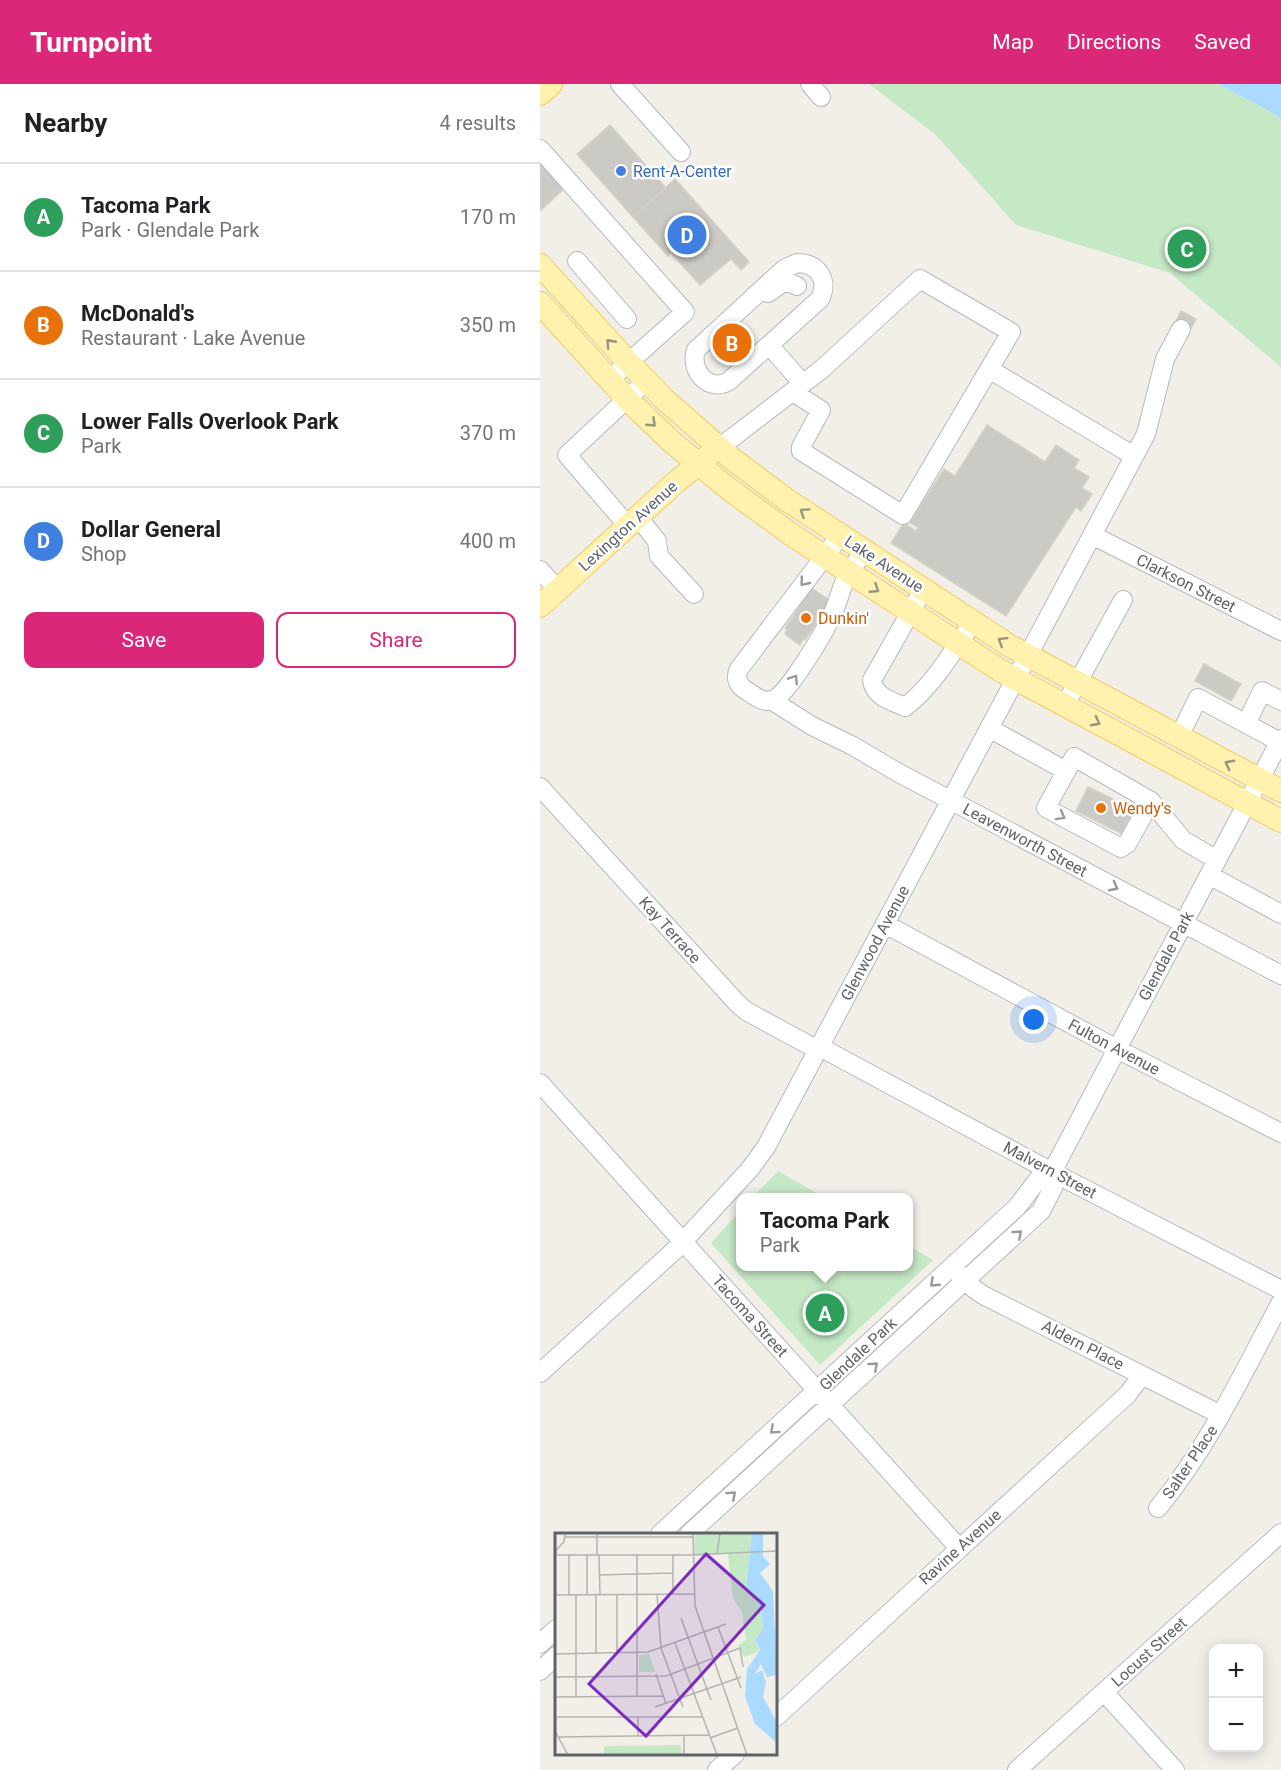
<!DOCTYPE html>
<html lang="en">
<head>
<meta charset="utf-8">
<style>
	body { margin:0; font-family:Roboto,sans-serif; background:#f2f2f2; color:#202124 }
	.controls { position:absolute; right:18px; bottom:18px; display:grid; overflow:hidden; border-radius:12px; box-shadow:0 3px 15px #0003 }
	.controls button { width:54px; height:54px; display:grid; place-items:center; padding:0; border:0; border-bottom:2px solid #e0e0e0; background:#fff; color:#202124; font:30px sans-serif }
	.you { position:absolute; left:494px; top:936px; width:21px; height:21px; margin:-15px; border:4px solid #fff; border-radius:50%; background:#1a73e8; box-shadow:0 0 0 9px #1a73e833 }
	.badge { display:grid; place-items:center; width:39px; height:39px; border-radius:50%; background:#db2777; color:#fff; font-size:20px; font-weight:700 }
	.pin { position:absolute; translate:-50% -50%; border:3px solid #fff; box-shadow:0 2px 6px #0006 }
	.popup { position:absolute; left:196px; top:1109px; width:177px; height:78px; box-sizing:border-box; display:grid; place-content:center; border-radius:12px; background:#fff; filter:drop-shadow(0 2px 4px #0005); font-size:20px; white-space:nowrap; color:#757577 }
	.popup b { font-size:22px; color:#202124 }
	.popup::after { content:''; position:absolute; left:50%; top:100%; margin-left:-12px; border:12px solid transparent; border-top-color:#fff }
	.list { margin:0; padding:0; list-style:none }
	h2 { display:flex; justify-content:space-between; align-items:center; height:78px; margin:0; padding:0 24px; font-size:26px }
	h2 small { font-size:20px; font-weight:400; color:#757577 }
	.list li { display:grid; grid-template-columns:39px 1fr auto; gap:18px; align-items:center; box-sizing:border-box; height:108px; padding:0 24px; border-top:2px solid #e0e0e0 }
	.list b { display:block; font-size:22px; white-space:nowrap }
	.list p { margin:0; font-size:20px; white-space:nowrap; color:#757577 }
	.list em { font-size:20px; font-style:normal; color:#757577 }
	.actions { display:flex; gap:12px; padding:18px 24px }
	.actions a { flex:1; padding:14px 0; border:2px solid #db2777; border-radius:12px; text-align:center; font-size:21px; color:#db2777 }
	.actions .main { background:#db2777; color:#fff }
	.map { position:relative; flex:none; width:741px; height:1686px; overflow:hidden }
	header { display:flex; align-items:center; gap:36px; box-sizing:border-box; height:84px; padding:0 30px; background:#db2777; color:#fff }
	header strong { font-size:28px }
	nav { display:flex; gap:33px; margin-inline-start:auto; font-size:21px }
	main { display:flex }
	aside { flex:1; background:#fff }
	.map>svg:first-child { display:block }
</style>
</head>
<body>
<header>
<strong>Turnpoint</strong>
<nav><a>Map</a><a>Directions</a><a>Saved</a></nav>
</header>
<main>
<aside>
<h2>Nearby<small>4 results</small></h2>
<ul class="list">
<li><span class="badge" style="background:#2e9e5b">A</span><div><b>Tacoma Park</b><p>Park · Glendale Park</p></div><em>170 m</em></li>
<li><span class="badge" style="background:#e8710a">B</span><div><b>McDonald's</b><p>Restaurant · Lake Avenue</p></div><em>350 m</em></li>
<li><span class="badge" style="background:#2e9e5b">C</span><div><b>Lower Falls Overlook Park</b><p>Park</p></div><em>370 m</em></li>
<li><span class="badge" style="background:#3f7fe0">D</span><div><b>Dollar General</b><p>Shop</p></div><em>400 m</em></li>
</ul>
<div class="actions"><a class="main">Save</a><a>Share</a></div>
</aside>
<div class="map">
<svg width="741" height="1686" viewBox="0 0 741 1686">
	<rect width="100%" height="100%" fill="#f1efe8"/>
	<path fill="#c5e8c5" d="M329 0H678L733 29 741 35V283L630 189 476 141 396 51Z
		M238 1087 284 1113H213Z
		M201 1126V1182H369V1162L393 1176 280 1281 171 1159Z"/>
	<path fill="#aadaff" d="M678 0H741V35L733 29Z"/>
	<path fill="#cccac5" stroke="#d6d1c6" stroke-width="1.5" d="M70 41 126 104 93 133 37 70Z
		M0 78 25 104 0 127Z
		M135 95 209 178 201 186 191 175 160 201 131 169 128 172 93 133Z
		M641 227 656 235 649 248 634 241Z
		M447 341 505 378 516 361 539 376 534 384 549 393 542 404 552 410 541 427 536 423 466 532 351 459 364 439 376 447 378 443 370 439 404 385 415 392Z
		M271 504 291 517 265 556 263 555 260 561 245 550 247 546 245 544 259 524 256 523Z
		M664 580 701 600 691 617 655 597Z
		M548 703 594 725 582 750 536 727Z"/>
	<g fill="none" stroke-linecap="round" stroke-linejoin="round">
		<g stroke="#b5b8bc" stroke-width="20">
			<path id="minor" d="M80 0 141 68
				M270 0 281 13
				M0 65 145 228 69 296
				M37 177 87 235
				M257 179C279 179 289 197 280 215L189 297C169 309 149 287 156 266L244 185Z
				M228 209 245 197 257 202
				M230 262 263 300
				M449 285 594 372
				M179 364 282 285 380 195 471 248 363 431 261 367V363L281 326 253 308
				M98 433 117 457 119 472 154 510
				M88 442 27 371 106 297
				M552 451 741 547
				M300 452 199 585C195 593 197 600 204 605 213 610 222 620 233 616 248 610 286 546 293 529 299 516 301 503 308 490 313 482 319 475 324 468
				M0 486 18 506
				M383 506 332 596C334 613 352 617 365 623 393 602 413 567 433 538
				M231 616 272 642 313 662 357 688 741 891
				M525 621 583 516
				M706 640 722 607 741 617
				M449 644 526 687
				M639 653 658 614 740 658
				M0 703 197 919 206 927 278 966
				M611 717 587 760 581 764 506 724 534 673 611 717 643 756 677 776
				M669 791 741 830
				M345 840 577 965 741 1049
				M280 963 512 1088 741 1206
				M0 999 419 1464
				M419 1190 433 1204 443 1211 681 1331
				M0 1289 136 1165 210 1085 226 1063 606 350 625 275 641 245
				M618 1424C669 1362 703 1289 741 1218
				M120 1450 477 1123 500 1093 512 1088
				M149 1450 501 1127 513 1104 512 1088 741 655
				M0 1560 16 1545
				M0 1587 16 1572
				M564 1608 635 1686
				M236 1633 588 1310 602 1291
				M177 1686 195 1670
				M477 1686 741 1449"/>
		</g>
		<g stroke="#f2c960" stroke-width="24">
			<path id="major" d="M0 10 11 0
				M0 181 88 278 124 315 191 374 247 416 470 562 741 707
				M0 219 86 314 133 359 189 405 252 451 461 587 741 737
				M0 522 136 398 168 372"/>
		</g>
		<use href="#minor" stroke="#fff" stroke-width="18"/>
		<use href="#major" stroke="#fff2af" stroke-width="22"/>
	</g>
	<defs><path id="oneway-chevron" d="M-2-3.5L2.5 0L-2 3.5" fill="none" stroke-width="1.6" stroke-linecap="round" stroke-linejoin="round" transform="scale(1.5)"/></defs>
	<g stroke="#979581">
		<use href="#oneway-chevron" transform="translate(70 259) rotate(-132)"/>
		<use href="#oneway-chevron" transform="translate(112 339) rotate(43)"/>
		<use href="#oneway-chevron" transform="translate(264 428) rotate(-146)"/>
		<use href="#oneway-chevron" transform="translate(335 505) rotate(33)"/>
		<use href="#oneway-chevron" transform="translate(462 557) rotate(-148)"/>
		<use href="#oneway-chevron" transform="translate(556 638) rotate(28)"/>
		<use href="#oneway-chevron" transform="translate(689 680) rotate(-152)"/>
	</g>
	<g stroke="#979a9d">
		<use href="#oneway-chevron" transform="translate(264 498) rotate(129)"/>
		<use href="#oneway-chevron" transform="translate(254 595) rotate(-57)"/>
		<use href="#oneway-chevron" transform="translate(521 732) rotate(29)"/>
		<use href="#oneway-chevron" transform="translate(574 803) rotate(28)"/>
		<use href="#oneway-chevron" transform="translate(478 1150) rotate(-42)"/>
		<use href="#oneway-chevron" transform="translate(394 1199) rotate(137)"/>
		<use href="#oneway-chevron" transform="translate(334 1282) rotate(-42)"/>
		<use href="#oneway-chevron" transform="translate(234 1346) rotate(138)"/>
		<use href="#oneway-chevron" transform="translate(192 1411) rotate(-42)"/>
	</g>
	<circle fill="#3f7fe0" stroke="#fff" stroke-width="2" cx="81" cy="87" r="6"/>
	<g fill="#e8710a" stroke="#fff" stroke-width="2">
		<circle cx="266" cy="534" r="6"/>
		<circle cx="561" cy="724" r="6"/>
	</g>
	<g text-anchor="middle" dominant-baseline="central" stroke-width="5" stroke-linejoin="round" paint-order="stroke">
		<g font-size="16" fill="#366cbe" stroke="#fff" text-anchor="start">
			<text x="93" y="87">Rent-A-Center</text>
		</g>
		<g font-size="16" fill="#5f6368" stroke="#fff">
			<text transform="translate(88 442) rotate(-42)">Lexington Avenue</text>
			<text transform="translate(344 480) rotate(33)">Lake Avenue</text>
			<text transform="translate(646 499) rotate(27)">Clarkson Street</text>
			<text transform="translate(485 756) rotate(28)">Leavenworth Street</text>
			<text transform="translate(130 846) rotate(48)">Kay Terrace</text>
			<text transform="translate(335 859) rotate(-62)">Glenwood Avenue</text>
			<text transform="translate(626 872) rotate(-62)">Glendale Park</text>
			<text transform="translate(574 963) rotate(28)">Fulton Avenue</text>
			<text transform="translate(510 1086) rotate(28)">Malvern Street</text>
			<text transform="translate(210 1232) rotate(48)">Tacoma Street</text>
			<text transform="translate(543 1261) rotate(27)">Aldern Place</text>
			<text transform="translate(318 1270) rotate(-43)">Glendale Park</text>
			<text transform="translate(650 1378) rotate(-56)">Salter Place</text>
			<text transform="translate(420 1463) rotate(-42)">Ravine Avenue</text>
			<text transform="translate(609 1568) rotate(-42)">Locust Street</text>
		</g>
		<g font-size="16" fill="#c56008" stroke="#fff" text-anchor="start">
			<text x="278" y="534">Dunkin'</text>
			<text x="573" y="724">Wendy's</text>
		</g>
	</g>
	<g transform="translate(15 1449)">
		<rect width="222" height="222" fill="#f1efe8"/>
		<path d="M140 0H197L191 47 206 74 208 95 200 108 204 118 189 124 183 112 191 107 187 79 178 65 173 21 139 22ZM94 121 100 139H84V122ZM126 212V222H49V213Z" fill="#c5e8c5"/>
		<path d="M197 0H208V23L215 31 205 40 218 58 222 142 212 144 204 128 205 133 200 141 207 137 211 150 208 164 222 189V210L200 191 190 163 192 136 205 117 200 108 208 95 206 74 191 51Z" fill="#aadaff"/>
		<path fill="none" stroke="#b3b3b1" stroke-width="1.5" d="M138 0 140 73 192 222M10 4H139M0 18 9 9 10 0M162 21 165 0M0 22H136M32 22V62M42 22V0M44 22 45 62M82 22V163M136 22 222 18M44 42 118 40M102 61 106 115M118 61V22M0 62 139 61M14 62V22M21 62V164M41 62V121M62 62V120M126 85 156 167M163 94 186 155M120 110 162 222M106 115 128 174M0 121 93 119 171 91M101 141 111 171M0 144 111 143 185 115 188 134M0 164 108 163M100 174 186 144M0 184H147M83 184V203M0 198 13 222M129 203V222M3 204 154 202M155 205 183 195"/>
		<path fill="#7b2cbf" fill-opacity="0.15" stroke="#7b2cbf" stroke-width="3" d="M151 21 209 72 91 203 34 151Z"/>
		<rect width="222" height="222" fill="none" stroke="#5f6368" stroke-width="3"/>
	</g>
</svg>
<div class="controls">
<button>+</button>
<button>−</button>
</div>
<div class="you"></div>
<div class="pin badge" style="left:285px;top:1229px;background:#2e9e5b">A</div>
<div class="popup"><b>Tacoma Park</b>Park</div>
<div class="pin badge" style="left:192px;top:259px;background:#e8710a">B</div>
<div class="pin badge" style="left:647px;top:165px;background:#2e9e5b">C</div>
<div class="pin badge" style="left:147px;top:151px;background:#3f7fe0">D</div>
</div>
</main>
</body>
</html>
